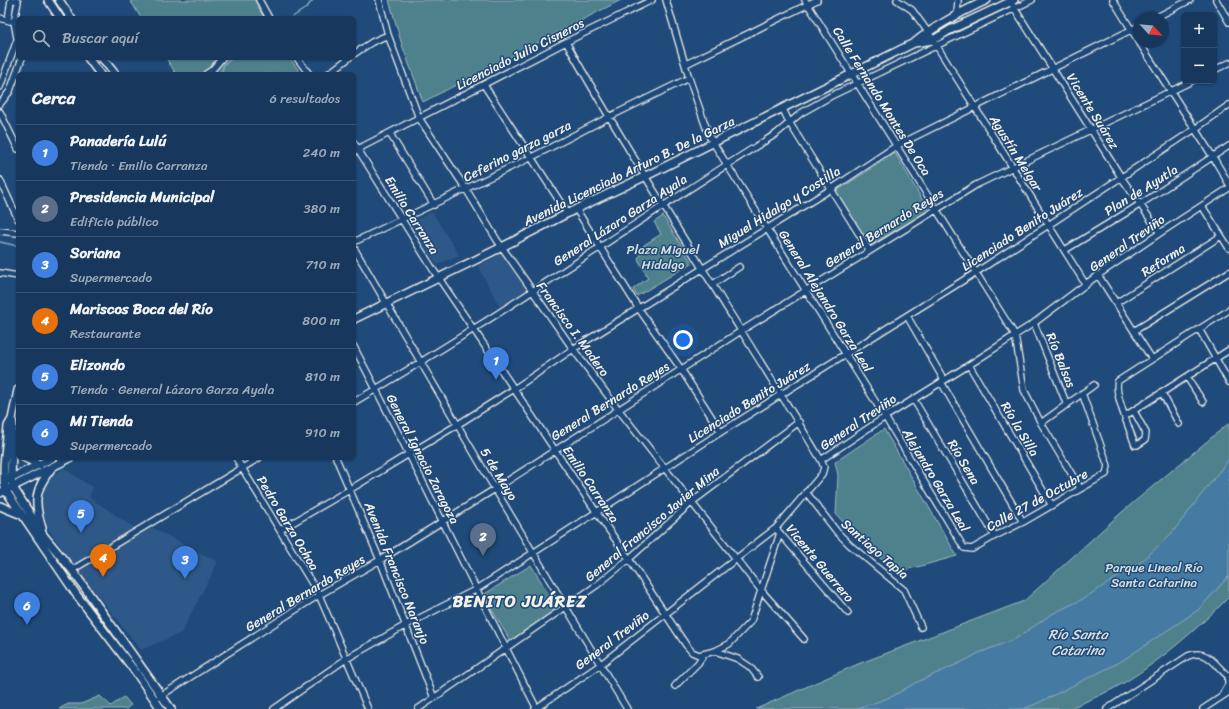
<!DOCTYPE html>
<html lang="es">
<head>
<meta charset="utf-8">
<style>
	body { margin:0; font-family:Sriracha,sans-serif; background:#244365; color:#f1f3f6 }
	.controls { position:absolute; right:12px; top:12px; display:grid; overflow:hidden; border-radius:6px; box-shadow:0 1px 3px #0004 }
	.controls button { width:36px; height:36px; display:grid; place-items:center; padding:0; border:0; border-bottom:1px solid #365272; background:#17385c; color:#f1f3f6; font:20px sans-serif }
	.compass { position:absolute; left:1133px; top:12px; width:36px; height:36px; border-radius:50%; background:#17385c; box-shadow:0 1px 3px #0004; rotate:116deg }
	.you { position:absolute; left:683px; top:340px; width:14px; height:14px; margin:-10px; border:3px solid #fff; border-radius:50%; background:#1a73e8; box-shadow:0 0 0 6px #1a73e833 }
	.badge { display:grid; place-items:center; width:26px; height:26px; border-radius:50%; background:#bca0f2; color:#fff; font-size:13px; font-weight:700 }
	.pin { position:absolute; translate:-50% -33px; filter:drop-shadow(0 1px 2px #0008) }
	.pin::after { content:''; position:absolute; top:21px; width:14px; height:12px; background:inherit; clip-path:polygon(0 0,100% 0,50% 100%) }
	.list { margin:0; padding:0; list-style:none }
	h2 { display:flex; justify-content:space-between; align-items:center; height:52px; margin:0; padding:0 16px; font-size:17px }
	h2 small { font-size:13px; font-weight:400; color:#9eacbb }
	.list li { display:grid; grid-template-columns:26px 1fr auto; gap:12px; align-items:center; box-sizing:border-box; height:56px; padding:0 16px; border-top:1px solid #365272 }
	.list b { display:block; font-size:15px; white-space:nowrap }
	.list p { margin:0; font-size:13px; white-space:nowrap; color:#9eacbb }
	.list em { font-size:13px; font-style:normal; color:#9eacbb }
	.icon { flex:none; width:22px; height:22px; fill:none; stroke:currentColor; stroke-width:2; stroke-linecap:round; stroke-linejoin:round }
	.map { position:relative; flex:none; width:1229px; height:709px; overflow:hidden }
	.search { position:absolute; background:#17385c; box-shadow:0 1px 3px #0004; left:16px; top:16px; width:340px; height:44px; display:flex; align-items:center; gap:10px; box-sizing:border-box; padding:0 14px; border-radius:6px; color:#9eacbb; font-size:15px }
	.panel { position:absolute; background:#17385c; box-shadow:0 1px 3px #0004; left:16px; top:72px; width:340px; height:388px; border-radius:6px }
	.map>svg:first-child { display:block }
</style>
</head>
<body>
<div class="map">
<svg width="1229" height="709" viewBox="0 0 1229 709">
	<rect width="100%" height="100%" fill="#1f4a7a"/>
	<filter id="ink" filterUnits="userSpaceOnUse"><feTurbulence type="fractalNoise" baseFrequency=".025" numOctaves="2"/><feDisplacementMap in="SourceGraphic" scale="8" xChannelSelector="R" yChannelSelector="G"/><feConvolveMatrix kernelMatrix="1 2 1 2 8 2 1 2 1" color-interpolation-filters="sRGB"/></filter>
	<g filter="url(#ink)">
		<path fill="#2f5887" d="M432 212 459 255 437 265 410 223Z
			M503 253 527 290 500 307 478 266Z
			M64 468 93 488 89 497 136 529 149 526 218 562 181 633 141 650 61 548 44 523 39 511 42 491 45 483 51 477Z"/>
		<path fill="#4f818d" stroke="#a2b9ba" d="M130 0H255L264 18H141Z
			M389 0H621L423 102 402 45Z
			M166 58H290L301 74H176Z
			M895 153 929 211 869 246 835 192Z
			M663 216 692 263 637 296 633 289 648 278 638 259 644 245 661 234 654 222Z
			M1229 423V597C1198 628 1164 658 1127 681 1109 692 1088 701 1068 709H756L858 664 1024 601 1122 512Z
			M884 429 957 556 921 566 896 572 857 538 836 514 838 475 835 462Z
			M531 565 559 611 511 642 483 595Z
			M100 696 111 706 124 697 131 705 126 709H59L68 704H81Z"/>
		<path fill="#447aa2" stroke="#8aaabe" d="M1229 459V576L1198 610 1120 662 1038 703 1023 709H858L893 696 915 683 960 663 979 653 1015 639 1052 614 1083 599 1141 562 1172 533Z"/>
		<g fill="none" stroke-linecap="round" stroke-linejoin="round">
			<path stroke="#8aaabe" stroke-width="1.5" d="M291 18 306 8 313 0
				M221 74 224 64 233 58
				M0 242 18 246"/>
			<g stroke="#f4f1e8" stroke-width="8">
				<path id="minor" d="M15 0 18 2 14 22 17 38
					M259 0 269 18
					M379 0 388 35 419 118 466 189 497 240 573 349 618 409 760 589 804 639
					M666 0 689 78 709 136 885 417 964 548 972 549 995 536 1023 522 1106 474 1108 466 1082 393
					M805 0 1015 335 1024 390 1041 423 1080 488
					M897 0 912 10 928 32 1086 285
					M1113 0 1139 42
					M1216 0 1229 22
					M1013 6 1121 177 1160 233
					M957 15 958 0
					M0 18 10 21
					M1155 18 1190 0
					M8 20 11 0
					M566 42C621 140 681 234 740 329 767 373 795 416 821 460
					M1139 42 1213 157 1229 184
					M354 54 372 42 388 35
					M297 58 309 74
					M686 64 817 0
					M1214 70 1229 63
					M206 74 212 70 222 58
					M328 74 349 58
					M484 85 568 214
					M0 87 18 37
					M0 104 10 91 22 58
					M783 109 789 122 869 250
					M0 112 18 149
					M390 134 434 205
					M354 143 434 271 514 389 597 513 629 559 686 645 692 652 699 655 715 651 738 659 750 667 758 677
					M354 151 566 42 652 0
					M0 180 18 219
					M1202 206 1229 248
					M576 209 639 309 681 369 721 432
					M0 231 18 233
					M354 242 532 157 609 117 689 78
					M354 248 495 489 627 709
					M1065 250 1139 205 1229 146
					M0 273 18 276
					M1098 275 1152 359
					M713 284 739 267
					M1116 303 1221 236
					M907 316 944 380
					M1034 323 1067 405
					M1199 329 1229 382
					M1134 331 1229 272
					M354 347C417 467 475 589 537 709
					M969 365 1051 504
					M1187 377 1203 402
					M941 382 1023 522
					M1162 393 1179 424
					M914 400 995 536
					M354 402C498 318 634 222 776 134L801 113 831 96 1032 0
					M1134 411 1146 433 1145 440 1137 445H1135C1131 432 1113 392 1118 381L1229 310
					M1125 416 1229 350
					M1041 423 1094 385
					M236 458 319 595 368 709
					M336 458 380 560 434 698
					M806 492 837 532 850 545 904 590 921 627
					M280 530 349 490 457 425 514 389 573 349 839 184 896 146 1139 26
					M778 531 848 613
					M72 570 259 458
					M715 651 729 644 751 621 780 533
					M675 686 698 663 704 654
					M159 697 319 595 380 560 495 489 741 331 976 185 1192 81
					M274 709 346 659 406 625 477 589 721 432 975 273 1195 129 1229 105
					M418 709 597 585 629 559 692 502 799 422
					M535 709 600 665 759 541 776 528 822 474 824 467 821 460 885 417 969 365 1034 323 1098 275 1160 233 1229 188
					M1107 709 1188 656C1207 648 1215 665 1228 676V685L1221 697
					M1203 709 1229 692"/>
			</g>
			<g stroke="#f4f1e8" stroke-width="10">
				<path id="major" d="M48 0 60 18
					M59 0 71 18
					M914 43 933 40 950 30 1014 0
					M88 58 100 74
					M102 58 115 74
					M354 319 502 247 576 209 646 176 914 43C936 25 961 12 987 0
					M18 390 12 419 8 426 4 465V482L6 491 76 594 137 674 161 709
					M12 419 13 426 11 479 13 487 44 536 72 570 171 709
					M25 458 40 465
					M8 480 52 458
					M0 493 70 458
					M0 506 22 515
					M42 528C34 503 34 490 51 469"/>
			</g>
			<use href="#minor" stroke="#1f4a7a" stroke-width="5.5"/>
			<use href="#major" stroke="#1f4a7a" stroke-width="7"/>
		</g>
	</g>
	<g text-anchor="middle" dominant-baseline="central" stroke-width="3" stroke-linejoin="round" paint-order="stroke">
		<g font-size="13" fill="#f4f1e8" stroke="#1f4a7a">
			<text transform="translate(520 54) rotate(-27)">Licenciado Julio Cisneros</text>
			<text transform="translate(882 101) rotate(58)">Calle Fernando Montes De Oca</text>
			<text transform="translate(1093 111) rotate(58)">Vicente Suárez</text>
			<text transform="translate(517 151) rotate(-27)">Ceferino garza garza</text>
			<text transform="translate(1016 153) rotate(58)">Agustín Melgar</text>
			<text transform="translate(629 171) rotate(-26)">Avenida Licenciado Arturo B. De la Garza</text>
			<text transform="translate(1141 190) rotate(-32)">Plan de Ayutla</text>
			<text transform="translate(779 207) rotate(-32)">Miguel Hidalgo y Costilla</text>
			<text transform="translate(412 215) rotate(58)">Emilio Carranza</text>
			<text transform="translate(620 220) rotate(-33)">General Lázaro Garza Ayala</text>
			<text transform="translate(884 228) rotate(-32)">General Bernardo Reyes</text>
			<text transform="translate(1022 229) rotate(-33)">Licenciado Benito Juárez</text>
			<text transform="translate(1127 243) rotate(-35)">General Treviño</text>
			<text transform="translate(1163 260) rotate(-33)">Reforma</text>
			<text transform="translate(826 301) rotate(58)">General Alejandro Garza Leal</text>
			<text transform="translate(573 329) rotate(54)">Francisco I. Madero</text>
			<text transform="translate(1061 360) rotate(68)">Río Balsas</text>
			<text transform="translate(610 401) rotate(-32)">General Bernardo Reyes</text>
			<text transform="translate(749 402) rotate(-32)">Licenciado Benito Juárez</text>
			<text transform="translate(858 422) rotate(-34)">General Treviño</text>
			<text transform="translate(1020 429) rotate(59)">Río la Silla</text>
			<text transform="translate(423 459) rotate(63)">General Ignacio Zaragoza</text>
			<text transform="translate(964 462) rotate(59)">Río Sena</text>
			<text transform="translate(499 474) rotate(59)">5 de Mayo</text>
			<text transform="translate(936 480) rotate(59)">Alejandro Garza Leal</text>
			<text transform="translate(591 484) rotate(56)">Emilio Carranza</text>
			<text transform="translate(1037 500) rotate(-29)">Calle 27 de Octubre</text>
			<text transform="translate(288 523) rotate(59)">Pedro Garza Ochoa</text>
			<text transform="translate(652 524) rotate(-40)">General Francisco Javier Mina</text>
			<text transform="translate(875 549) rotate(41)">Santiago Tapia</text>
			<text transform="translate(820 563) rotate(50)">Vicente Guerrero</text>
			<text transform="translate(397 573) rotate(68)">Avenida Francisco Naranjo</text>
			<text transform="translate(305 593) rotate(-31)">General Bernardo Reyes</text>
			<text transform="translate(612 640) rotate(-37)">General Treviño</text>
		</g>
		<g font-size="13" fill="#dbe0da" stroke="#1f4a7a">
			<text x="663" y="249">Plaza Miguel<tspan x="663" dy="15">Hidalgo</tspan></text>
			<text x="1154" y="567">Parque Lineal Río<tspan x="1154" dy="15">Santa Catarina</tspan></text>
		</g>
		<g font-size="14" font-style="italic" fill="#dadfde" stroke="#1f4a7a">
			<text x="1078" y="634">Río Santa<tspan x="1078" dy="16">Catarina</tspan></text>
		</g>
		<g font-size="17" font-weight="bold" letter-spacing="1" fill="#f4f1e8" stroke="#1f4a7a">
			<text x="520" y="601">BENITO JUÁREZ</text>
		</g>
	</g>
</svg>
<div class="controls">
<button>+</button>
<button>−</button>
</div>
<svg class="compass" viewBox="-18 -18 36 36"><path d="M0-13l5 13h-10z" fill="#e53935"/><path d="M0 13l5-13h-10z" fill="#9eacbb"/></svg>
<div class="you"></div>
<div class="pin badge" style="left:496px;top:380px;background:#3f7fe0">1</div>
<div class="pin badge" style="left:483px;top:556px;background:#5c6f8a">2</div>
<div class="pin badge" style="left:185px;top:579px;background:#3f7fe0">3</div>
<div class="pin badge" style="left:103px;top:577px;background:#e8710a">4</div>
<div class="pin badge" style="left:81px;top:533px;background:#3f7fe0">5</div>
<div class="pin badge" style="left:27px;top:625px;background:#3f7fe0">6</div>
<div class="search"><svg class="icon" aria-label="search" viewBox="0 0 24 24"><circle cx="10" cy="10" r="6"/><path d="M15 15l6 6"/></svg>Buscar aquí</div>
<section class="panel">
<h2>Cerca<small>6 resultados</small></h2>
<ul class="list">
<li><span class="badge" style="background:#3f7fe0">1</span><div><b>Panadería Lulú</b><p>Tienda · Emilio Carranza</p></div><em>240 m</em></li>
<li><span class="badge" style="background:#5c6f8a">2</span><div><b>Presidencia Municipal</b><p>Edificio público</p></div><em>380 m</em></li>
<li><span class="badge" style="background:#3f7fe0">3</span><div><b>Soriana</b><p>Supermercado</p></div><em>710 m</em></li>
<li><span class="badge" style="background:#e8710a">4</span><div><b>Mariscos Boca del Río</b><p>Restaurante</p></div><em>800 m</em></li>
<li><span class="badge" style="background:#3f7fe0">5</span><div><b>Elizondo</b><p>Tienda · General Lázaro Garza Ayala</p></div><em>810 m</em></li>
<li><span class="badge" style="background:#3f7fe0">6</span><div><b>Mi Tienda</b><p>Supermercado</p></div><em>910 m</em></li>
</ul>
</section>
</div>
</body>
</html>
